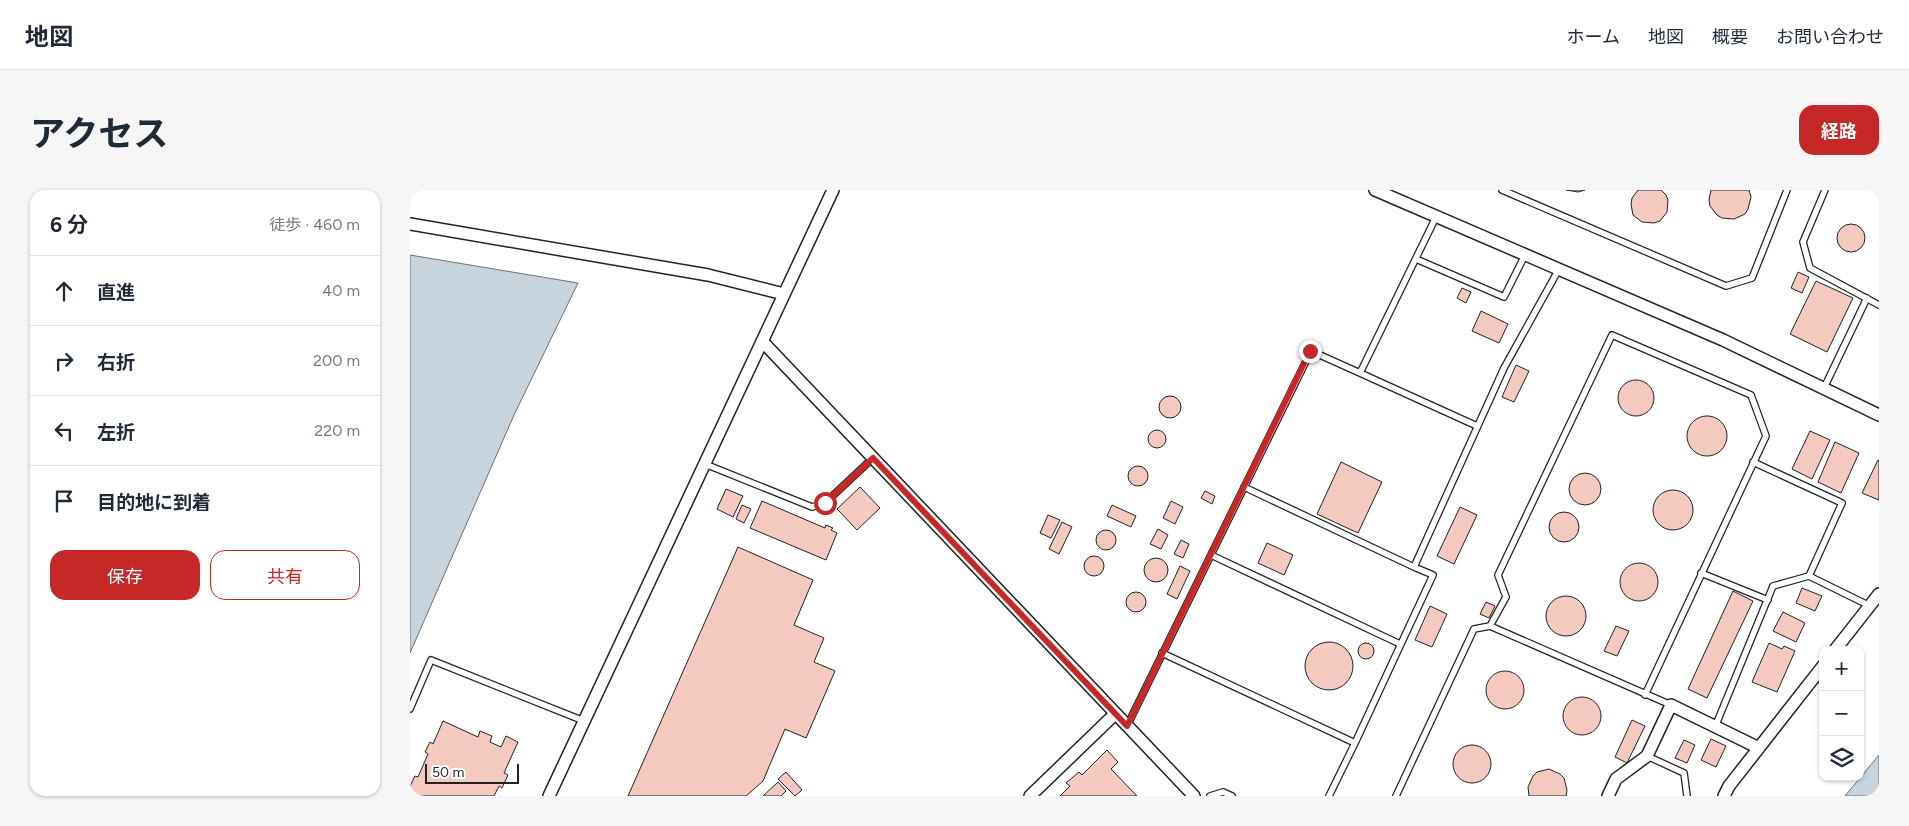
<!DOCTYPE html>
<html lang="ja">
<head>
<meta charset="utf-8">
<style>
	body { margin:0; font-family:Figtree,"Noto Sans JP",sans-serif; background:#f6f6f7; color:#1f2937 }
	.controls { position:absolute; right:15px; bottom:15px; display:grid; overflow:hidden; border-radius:10px; box-shadow:0 1px 4px #0004 }
	.controls button { width:45px; height:45px; display:grid; place-items:center; padding:0; border:0; border-bottom:1px solid #e0e1e3; background:#fff; color:#1f2937; font:25px sans-serif }
	.scale { position:absolute; left:15px; bottom:12px; width:94px; box-sizing:border-box; padding-left:5px; border:2px solid #222; border-top:0; font-size:14px; line-height:18px; white-space:nowrap; color:#222; -webkit-text-stroke:4px #fff; paint-order:stroke }
	.stop { position:absolute; width:15px; height:15px; margin:-11px; border:4px solid #c62828; border-radius:50%; background:#fff }
	.stop.end { background:#c62828; border-color:#fff; box-shadow:0 1px 5px #0008 }
	.list { margin:0; padding:0; list-style:none }
	h2 { display:flex; justify-content:space-between; align-items:center; height:65px; margin:0; padding:0 20px; font-size:21px }
	h2 small { font-size:16px; font-weight:400; color:#747a83 }
	.list li { display:grid; grid-template-columns:32px 1fr auto; gap:15px; align-items:center; box-sizing:border-box; height:70px; padding:0 20px; border-top:1px solid #e0e1e3 }
	.list b { display:block; font-size:19px; white-space:nowrap }
	.list em { font-size:16px; font-style:normal; color:#747a83 }
	.actions { display:flex; gap:10px; padding:15px 20px }
	.actions a { flex:1; padding:11px 0; border:1px solid #c62828; border-radius:15px; text-align:center; font-size:18px; color:#c62828 }
	.actions .main { background:#c62828; color:#fff }
	.icon { flex:none; width:28px; height:28px; fill:none; stroke:currentColor; stroke-width:2; stroke-linecap:round; stroke-linejoin:round }
	.map { position:relative; flex:none; width:1469px; height:606px; overflow:hidden; border-radius:15px }
	header { display:flex; align-items:center; gap:30px; box-sizing:border-box; height:70px; padding:0 25px; background:#fff; border-bottom:1px solid #e0e1e3 }
	header strong { font-size:24px }
	nav { display:flex; gap:28px; margin-inline-start:auto; font-size:18px }
	.intro { display:flex; align-items:center; justify-content:space-between; box-sizing:border-box; height:120px; padding:0 30px }
	h1 { margin:0; font-size:35px }
	.button { padding:12px 22px; border-radius:15px; background:#c62828; color:#fff; font-size:18px; font-weight:700 }
	main { display:flex; gap:30px; padding:0 30px }
	aside { flex:1; background:#fff; border-radius:15px; box-shadow:0 1px 4px #0004 }
	.map>svg:first-child { display:block }
</style>
</head>
<body>
<header>
<strong>地図</strong>
<nav><a>ホーム</a><a>地図</a><a>概要</a><a>お問い合わせ</a></nav>
</header>
<div class="intro"><h1>アクセス</h1><a class="button">経路</a></div>
<main>
<aside>
<h2>6 分<small>徒歩 · 460 m</small></h2>
<ul class="list">
<li><svg class="icon" aria-label="ahead" viewBox="0 0 24 24"><path d="M12 20V5M6 11l6-6 6 6"/></svg><div><b>直進</b></div><em>40 m</em></li>
<li><svg class="icon" aria-label="right" viewBox="0 0 24 24"><path d="M7 20v-9h11M14 6l5 5-5 5"/></svg><div><b>右折</b></div><em>200 m</em></li>
<li><svg class="icon" aria-label="left" viewBox="0 0 24 24"><path d="M17 20v-9H6M10 6l-5 5 5 5"/></svg><div><b>左折</b></div><em>220 m</em></li>
<li><svg class="icon" aria-label="arrive" viewBox="0 0 24 24"><path d="M6 21V4h12l-3 4 3 4H6"/></svg><div><b>目的地に到着</b></div></li>
</ul>
<div class="actions"><a class="main">保存</a><a>共有</a></div>
</aside>
<div class="map">
<svg width="1469" height="606" viewBox="0 0 1469 606">
	<rect width="100%" height="100%" fill="#fff"/>
	<path fill="#c7d3dd" stroke="#6f6f6f" d="M0 65 168 93 104 225 0 463Z
		M1469 565V606H1435Z"/>
	<path fill="#f3c9c0" stroke="#222" d="M1156 0H1175L1168 2Z
		M1228 0H1251L1256 5 1258 10 1257 22 1250 31 1244 33 1232 32 1223 25 1221 14 1222 8Z
		M1301 0H1339L1341 7 1338 19 1335 24 1324 29 1312 28 1307 25 1300 16 1299 10Z
		M1427 48a14 14 0 1 1 28 0a14 14 0 1 1-28 0Z
		M1388 82 1399 87 1392 103 1381 98Z
		M1406 91 1443 108 1417 162 1380 144Z
		M1052 98 1061 102 1056 113 1047 108Z
		M1071 121 1098 134 1089 153 1062 141Z
		M1106 175 1119 181 1104 212 1092 207Z
		M1208 208a18 18 0 1 1 36 0a18 18 0 1 1-36 0Z
		M749 217a11 11 0 1 1 22 0a11 11 0 1 1-22 0Z
		M1277 246a20 20 0 1 1 40 0a20 20 0 1 1-40 0Z
		M738 249a9 9 0 1 1 18 0a9 9 0 1 1-18 0Z
		M1400 241 1420 250 1402 289 1382 279Z
		M1425 252 1449 263 1431 303 1408 292Z
		M1468 270 1469 271V310L1452 303Z
		M931 272 972 292 948 343 907 324Z
		M718 286a10 10 0 1 1 20 0a10 10 0 1 1-20 0Z
		M1159 299a16 16 0 1 1 32 0a16 16 0 1 1-32 0Z
		M450 297 470 318 447 340 427 319Z
		M316 299 333 306 323 327 307 319Z
		M1243 320a20 20 0 1 1 40 0a20 20 0 1 1-40 0Z
		M795 301 805 306 802 314 791 308Z
		M352 311 415 338 416 335 423 338 421 340 427 343 416 370 340 338Z
		M761 311 773 317 765 334 753 328Z
		M332 315 341 319 334 333 326 329Z
		M702 315 726 326 721 337 697 326Z
		M1050 317 1067 325 1044 374 1027 366Z
		M1139 337a15 15 0 1 1 30 0a15 15 0 1 1-30 0Z
		M638 325 650 330 641 348 630 343Z
		M652 332 662 337 649 364 639 359Z
		M748 339 758 345 751 359 740 354Z
		M686 350a10 10 0 1 1 20 0a10 10 0 1 1-20 0Z
		M771 350 779 354 773 368 764 364Z
		M857 353 883 365 874 385 848 373Z
		M328 357 403 390 384 435 414 448 404 472 425 481 396 548 375 539 353 591 336 606H218Z
		M674 376a10 10 0 1 1 20 0a10 10 0 1 1-20 0Z
		M734 380a12 12 0 1 1 24 0a12 12 0 1 1-24 0Z
		M1210 392a19 19 0 1 1 38 0a19 19 0 1 1-38 0Z
		M770 376 780 381 767 409 757 404Z
		M1392 398 1412 406 1405 421 1386 413Z
		M1323 401 1343 411 1297 508 1278 499Z
		M716 412a10 10 0 1 1 20 0a10 10 0 1 1-20 0Z
		M1136 426a20 20 0 1 1 40 0a20 20 0 1 1-40 0Z
		M1076 412 1085 416 1079 428 1070 424Z
		M1020 416 1037 424 1022 457 1005 450Z
		M1373 422 1395 433 1386 452 1363 441Z
		M1206 436 1219 441 1207 466 1194 461Z
		M895 476a24 24 0 1 1 48 0a24 24 0 1 1-48 0Z
		M1359 453 1372 459 1374 456 1385 461 1367 502 1342 492Z
		M948 461a8 8 0 1 1 16 0a8 8 0 1 1-16 0Z
		M1076 500a19 19 0 1 1 38 0a19 19 0 1 1-38 0Z
		M1153 526a19 19 0 1 1 38 0a19 19 0 1 1-38 0Z
		M1222 530 1235 536 1217 573 1205 567Z
		M33 531 68 547 70 541 82 546 80 552 91 557 96 546 108 552 94 583 98 585 92 598 89 596 84 606H0L2 600 0 596 5 586 8 587 18 564 15 562 20 552 23 554Z
		M1301 549 1316 556 1306 577 1291 570Z
		M1274 550 1285 555 1277 573 1265 568Z
		M1043 574a19 19 0 1 1 38 0a19 19 0 1 1-38 0Z
		M697 560 708 572 701 579 727 606H650L660 596 656 593 669 582 672 585Z
		M1139 579 1150 584 1154 588 1157 600 1156 606H1119L1118 597 1123 586 1127 582Z
		M376 582 392 600 385 606 368 589Z
		M368 592 376 601 371 606H353Z"/>
	<g fill="none" stroke-linecap="round" stroke-linejoin="round">
		<g stroke="#222" stroke-width="8">
			<path id="service" d="M1092 0 1316 96 1342 88 1377 0
				M1415 0 1393 52 1400 78 1469 115
				M1006 69 1094 107 1115 65
				M950 183 1067 236
				M1414 198 1457 108
				M1343 272 1432 313 1399 386
				M295 274 402 317 415 313 463 268
				M834 297 1004 377 1094 178 1149 79
				M801 365 990 454
				M1291 383 1358 410
				M1080 436 1261 515
				M752 463 945 553 1023 385 1004 377
				M0 519 21 470 174 531
				M717 536 901 161 950 183 1026 27
				M1305 537 1363 396 1399 386 1460 416
				M1237 566 1274 583 1277 606
				M800 606 813 602 822 606
				M919 606 945 553
				M986 606 1064 439 1080 436 1096 407 1088 385 1202 145 1341 205 1356 246 1235 505"/>
		</g>
		<g stroke="#222" stroke-width="14">
			<path id="minor" d="M965 0 1313 150 1469 225
				M0 34 298 85 374 104
				M352 151 784 606
				M1425 460 1469 404
				M139 606 423 0
				M620 606 705 524
				M1198 606 1206 589 1237 566 1261 515 1349 558
				M1314 606 1319 596 1413 476"/>
		</g>
		<use href="#service" stroke="#fff" stroke-width="5.5"/>
		<use href="#minor" stroke="#fff" stroke-width="11"/>
	</g>
	<g fill="none" stroke-linecap="round" stroke-linejoin="round">
		<path stroke="#c62828" stroke-width="6" d="M415 313 463 268 717 536 900 161"/>
	</g>
</svg>
<div class="controls">
<button>+</button>
<button>−</button>
<button><svg class="icon" aria-label="layers" viewBox="0 0 24 24"><path d="M12 4l9 5-9 5-9-5zM3 14l9 5 9-5"/></svg></button>
</div>
<div class="scale">50 m</div>
<div class="stop" style="left:415px;top:313px"></div>
<div class="stop end" style="left:900px;top:161px"></div>
</div>
</main>
</body>
</html>
